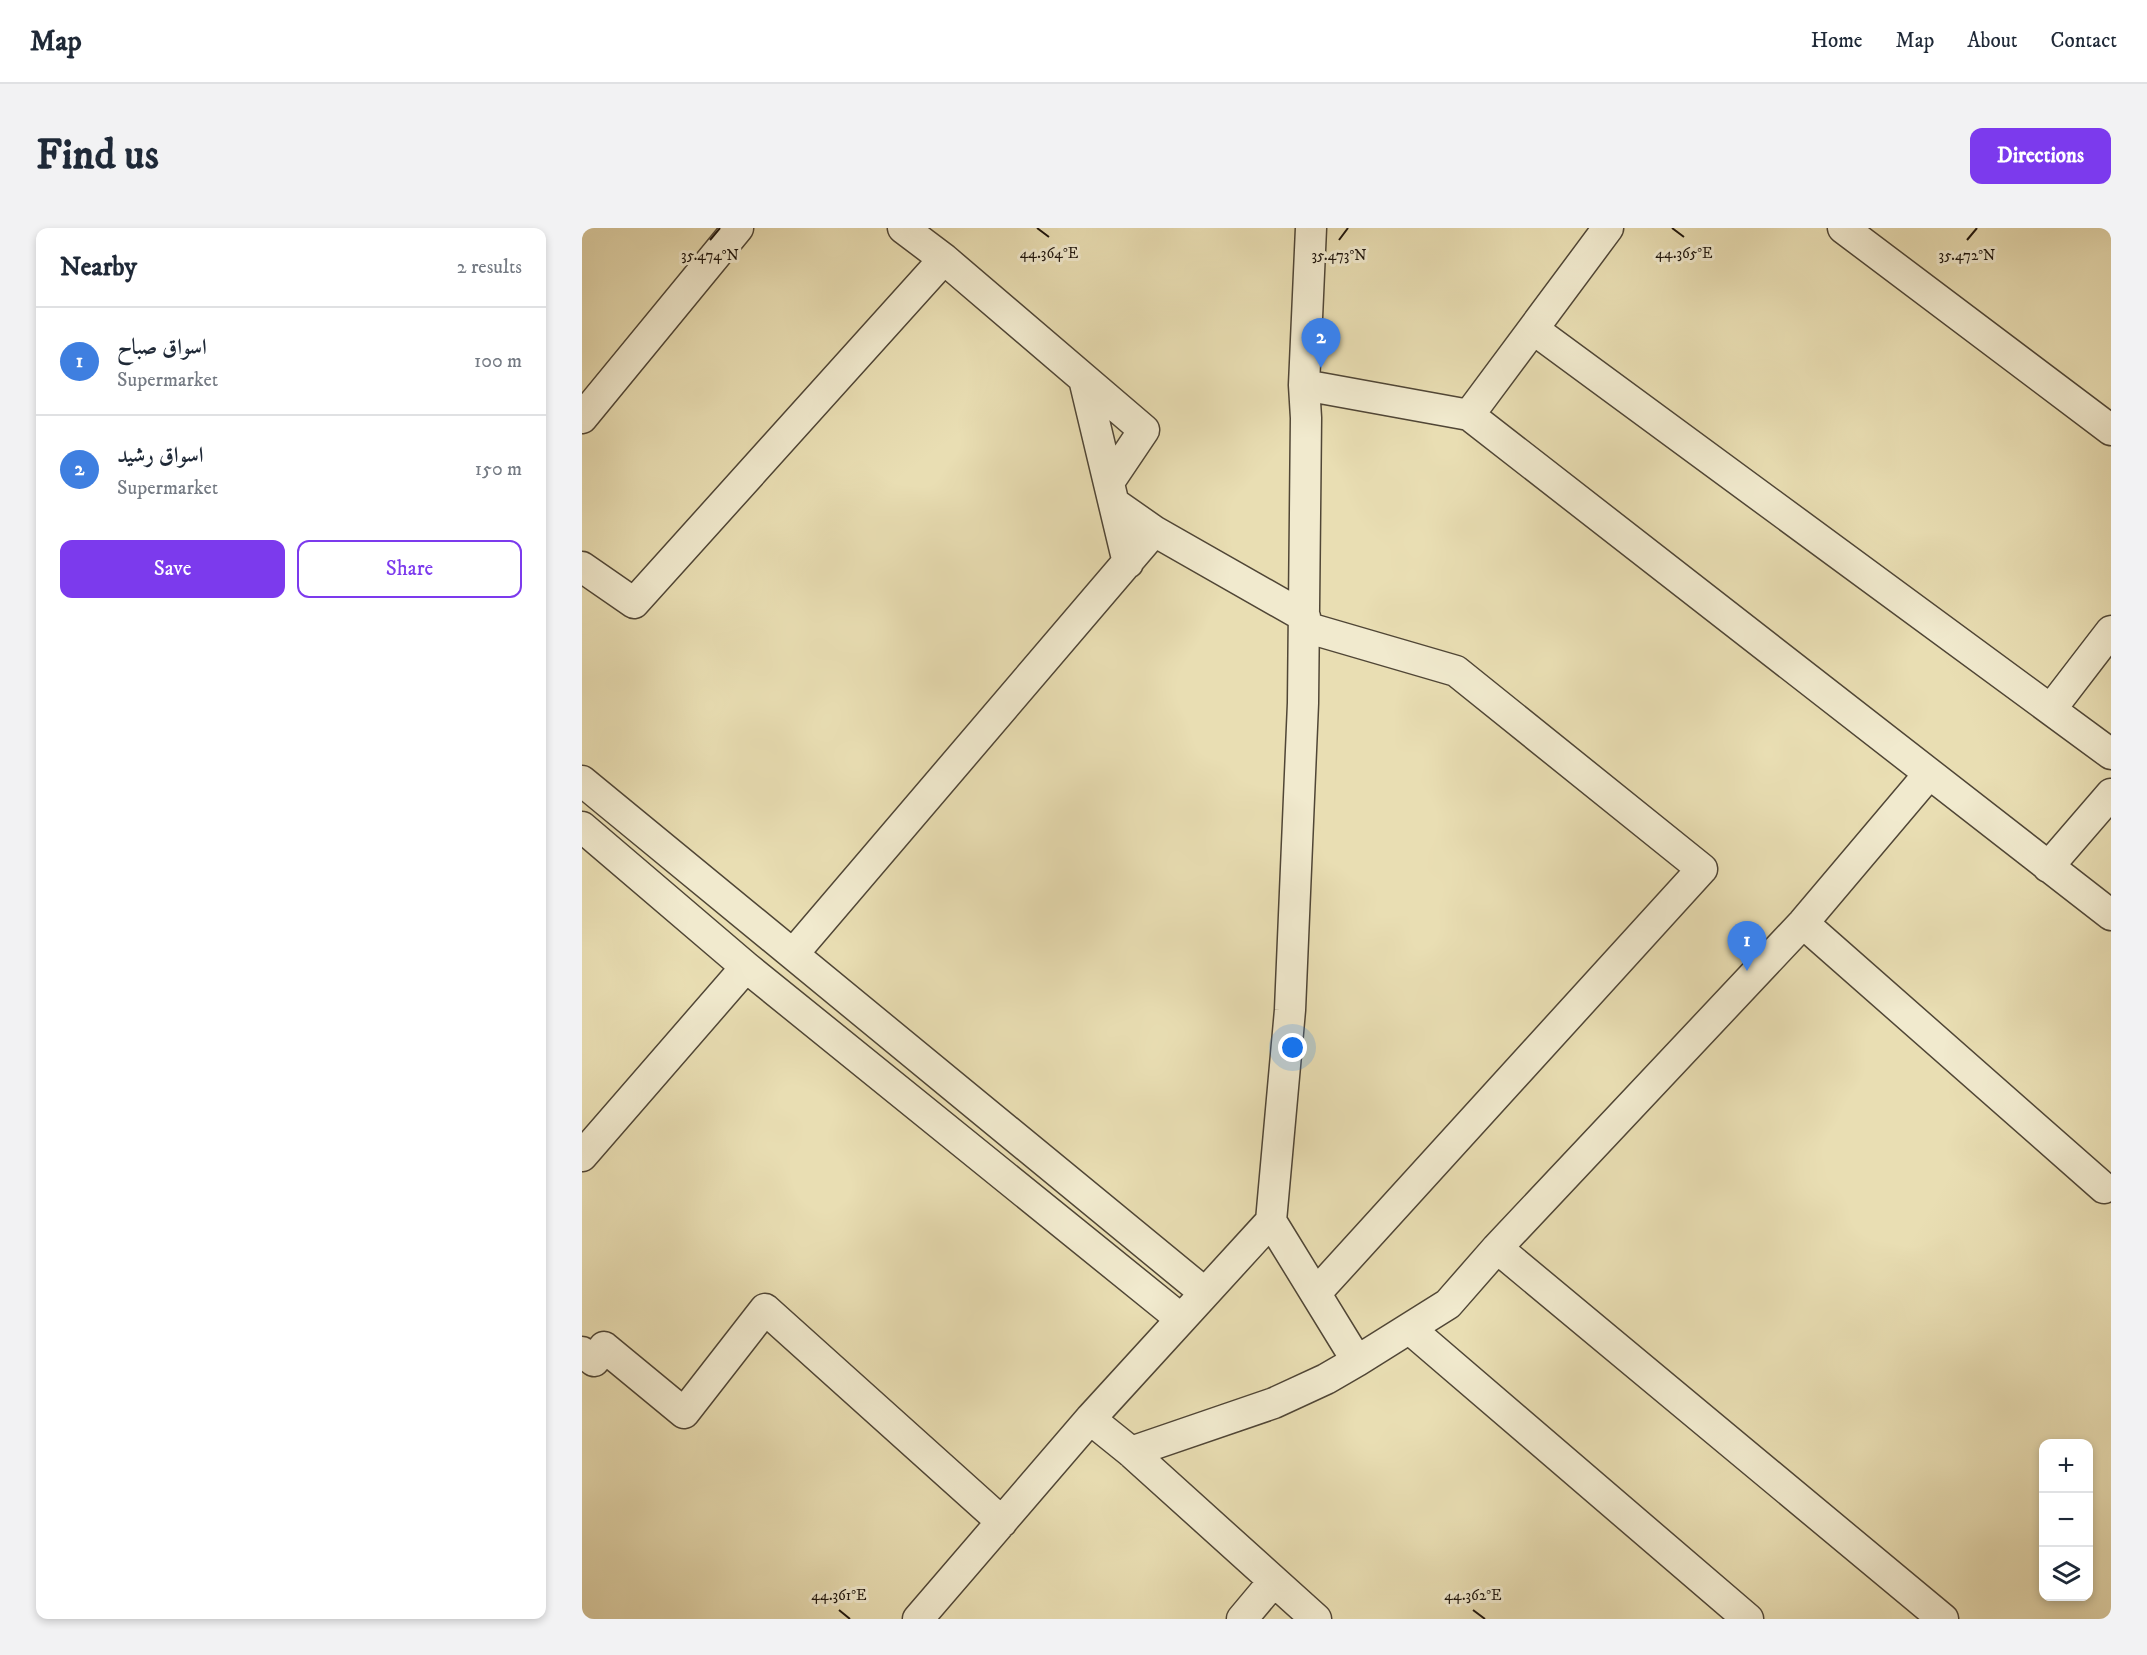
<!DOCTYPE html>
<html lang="en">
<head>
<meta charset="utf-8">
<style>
	body { margin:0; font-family:"IM FELL DW Pica",Amiri,serif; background:#f2f2f3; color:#1f2937 }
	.controls { position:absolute; right:18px; bottom:18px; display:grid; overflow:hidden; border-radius:12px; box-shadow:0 3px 9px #0003 }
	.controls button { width:54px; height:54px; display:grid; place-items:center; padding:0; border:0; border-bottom:2px solid #e0e1e3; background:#fff; color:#1f2937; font:30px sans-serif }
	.you { position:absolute; left:711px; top:820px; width:21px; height:21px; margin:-15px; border:4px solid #fff; border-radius:50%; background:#1a73e8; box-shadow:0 0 0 9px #1a73e833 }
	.badge { display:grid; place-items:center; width:39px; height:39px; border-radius:50%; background:#7c3aed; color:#fff; font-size:20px; font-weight:700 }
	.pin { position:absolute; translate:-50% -50px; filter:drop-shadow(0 2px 3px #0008) }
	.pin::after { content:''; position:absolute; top:32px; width:21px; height:18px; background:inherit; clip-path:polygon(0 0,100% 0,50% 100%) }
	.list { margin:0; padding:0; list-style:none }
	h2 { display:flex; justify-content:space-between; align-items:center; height:78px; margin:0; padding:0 24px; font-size:26px }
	h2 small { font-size:20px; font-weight:400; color:#747a83 }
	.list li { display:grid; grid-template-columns:39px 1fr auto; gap:18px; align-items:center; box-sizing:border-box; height:108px; padding:0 24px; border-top:2px solid #e0e1e3 }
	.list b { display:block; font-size:22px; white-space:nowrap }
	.list p { margin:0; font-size:20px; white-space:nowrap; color:#747a83 }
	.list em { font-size:20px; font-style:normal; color:#747a83 }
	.actions { display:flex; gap:12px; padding:18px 24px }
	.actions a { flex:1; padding:14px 0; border:2px solid #7c3aed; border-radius:12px; text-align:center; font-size:21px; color:#7c3aed }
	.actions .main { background:#7c3aed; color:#fff }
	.icon { flex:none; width:33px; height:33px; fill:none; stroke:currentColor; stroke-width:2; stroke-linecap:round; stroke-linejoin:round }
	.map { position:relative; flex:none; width:1529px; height:1391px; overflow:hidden; border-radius:12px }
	header { display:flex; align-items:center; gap:36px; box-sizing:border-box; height:84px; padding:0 30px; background:#fff; border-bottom:2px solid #e0e1e3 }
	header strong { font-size:28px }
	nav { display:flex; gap:33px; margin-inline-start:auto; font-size:21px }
	.intro { display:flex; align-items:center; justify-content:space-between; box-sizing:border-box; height:144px; padding:0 36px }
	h1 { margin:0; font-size:42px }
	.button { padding:15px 27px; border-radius:12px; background:#7c3aed; color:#fff; font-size:21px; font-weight:700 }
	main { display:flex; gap:36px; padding:0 36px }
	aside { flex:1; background:#fff; border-radius:12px; box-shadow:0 3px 9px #0003 }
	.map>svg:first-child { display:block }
</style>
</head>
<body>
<header>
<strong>Map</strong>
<nav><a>Home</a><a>Map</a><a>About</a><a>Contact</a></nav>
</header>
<div class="intro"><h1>Find us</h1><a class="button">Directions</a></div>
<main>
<aside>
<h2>Nearby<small>2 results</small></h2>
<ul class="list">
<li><span class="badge" style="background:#3f7fe0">1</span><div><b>اسواق صباح</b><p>Supermarket</p></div><em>100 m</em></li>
<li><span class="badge" style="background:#3f7fe0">2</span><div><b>اسواق رشيد</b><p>Supermarket</p></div><em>150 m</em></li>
</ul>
<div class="actions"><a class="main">Save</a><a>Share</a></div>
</aside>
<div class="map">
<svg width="1529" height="1391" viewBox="0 0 1529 1391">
	<rect width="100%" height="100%" fill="#e9deb3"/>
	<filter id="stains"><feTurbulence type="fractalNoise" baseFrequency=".00333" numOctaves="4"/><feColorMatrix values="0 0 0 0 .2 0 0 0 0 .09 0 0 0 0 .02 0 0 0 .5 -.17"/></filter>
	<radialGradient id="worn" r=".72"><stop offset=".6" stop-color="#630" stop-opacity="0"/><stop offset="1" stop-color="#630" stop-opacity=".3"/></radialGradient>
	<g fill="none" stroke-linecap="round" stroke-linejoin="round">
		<g stroke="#504636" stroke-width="33">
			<path id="minor" d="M321 0 362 31 562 202 527 254
				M1261 0 1529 202
				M951 101 1529 526
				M502 151 546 335
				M722 157 887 187 1529 687
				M887 187 1026 0
				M0 190 156 0
				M532 275 572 303 723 389
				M0 339 52 375 362 31
				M723 399 874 443 1120 641 734 1065
				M1469 481 1529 403
				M0 553 623 1065
				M0 599 164 739 599 1091
				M1466 639 1529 566
				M1221 695 1522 960
				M211 726 572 303
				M0 928 164 739
				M689 993 775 1133
				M915 1020 1361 1391
				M828 1101 1166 1391
				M0 1124 12 1133 22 1119 102 1185 183 1081 420 1294
				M508 1191 549 1224 734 1391
				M549 1224 692 1175 744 1151 775 1133 866 1076 915 1020 1221 695 1347 546
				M336 1391 508 1191 689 993 708 782 721 475 724 190 722 157 729 0
				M660 1391 691 1354"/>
		</g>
		<use href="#minor" stroke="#f1eace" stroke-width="30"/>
	</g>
	<path fill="none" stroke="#1d140c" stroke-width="2" d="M455 0 467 9M1090 0 1102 9M128 12 138 0M757 12 766 0M1385 12 1395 0M257 1382 268 1391M891 1382 903 1391"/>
	<g font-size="15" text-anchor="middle" fill="#1d140c" stroke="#f1eace" stroke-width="6" stroke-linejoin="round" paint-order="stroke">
		<text x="467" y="30">44.364°E</text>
		<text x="1102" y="30">44.365°E</text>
		<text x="128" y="32">35.474°N</text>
		<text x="757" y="32">35.473°N</text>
		<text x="1385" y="32">35.472°N</text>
		<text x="257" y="1372">44.361°E</text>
		<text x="891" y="1372">44.362°E</text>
	</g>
	<rect width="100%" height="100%" filter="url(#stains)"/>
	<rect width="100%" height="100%" fill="url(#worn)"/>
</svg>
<div class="controls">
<button>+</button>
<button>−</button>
<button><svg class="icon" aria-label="layers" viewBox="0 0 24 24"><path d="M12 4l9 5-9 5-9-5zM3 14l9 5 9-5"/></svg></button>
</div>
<div class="you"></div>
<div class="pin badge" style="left:1165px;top:743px;background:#3f7fe0">1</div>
<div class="pin badge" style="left:739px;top:140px;background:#3f7fe0">2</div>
</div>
</main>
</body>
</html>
